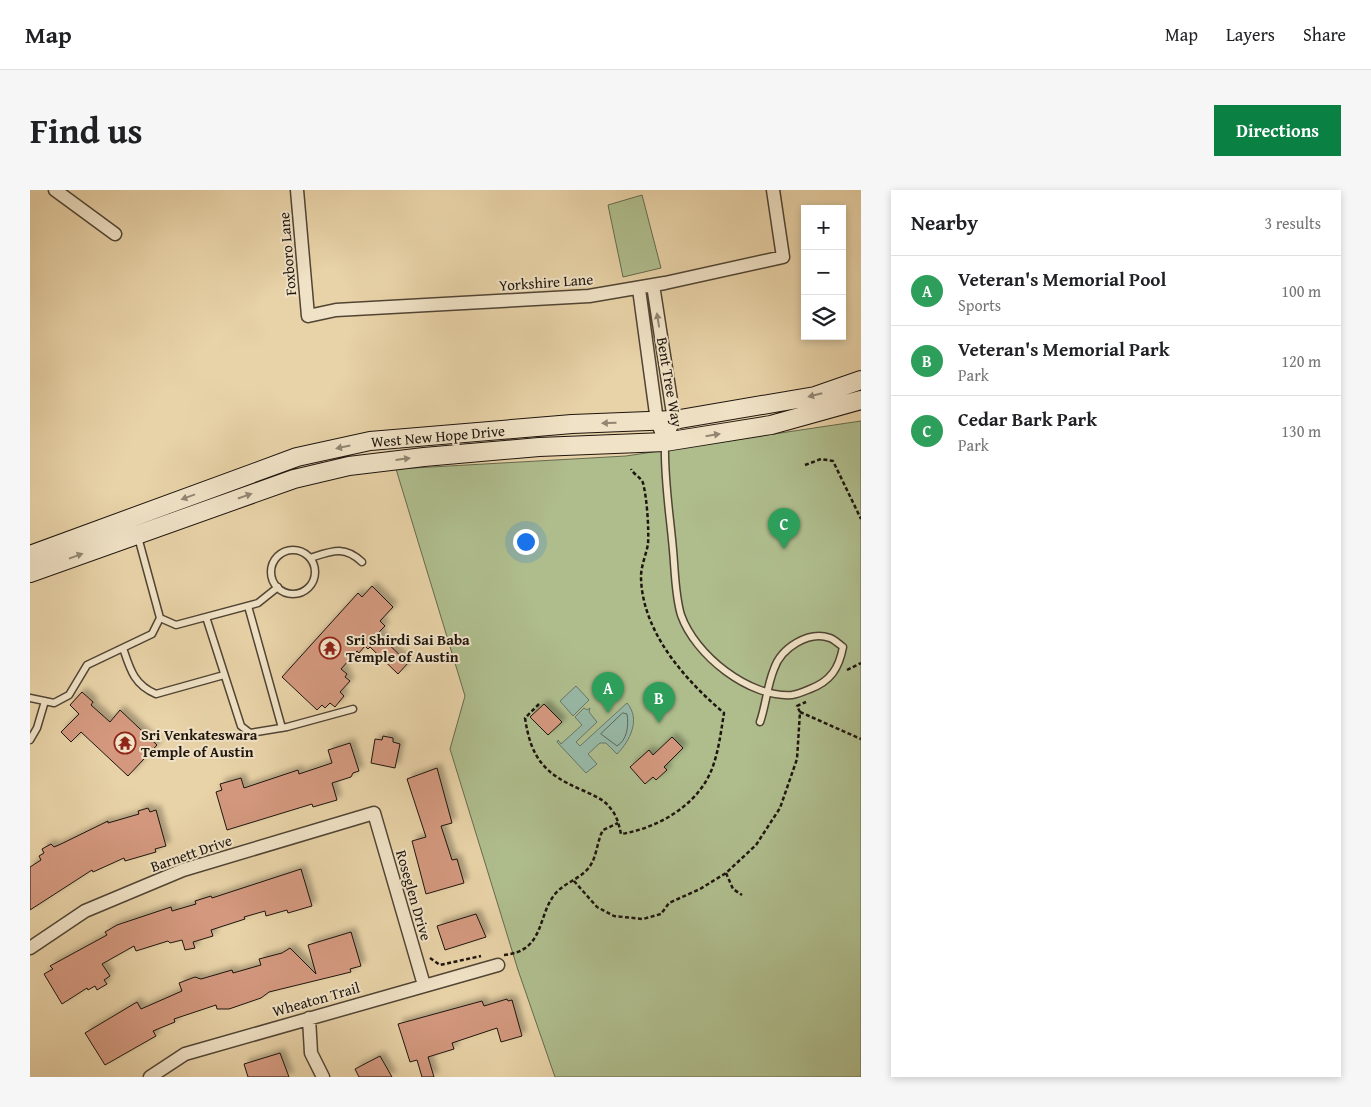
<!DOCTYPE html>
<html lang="en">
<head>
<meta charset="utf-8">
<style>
	body { margin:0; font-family:"Gentium Book Plus",serif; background:#f6f6f6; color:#202124 }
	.controls { position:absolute; right:15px; top:15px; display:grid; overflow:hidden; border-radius:0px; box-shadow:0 2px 8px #0003 }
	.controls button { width:45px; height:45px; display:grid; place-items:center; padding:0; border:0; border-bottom:1px solid #e0e0e0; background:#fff; color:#202124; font:25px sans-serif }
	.you { position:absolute; left:495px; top:351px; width:18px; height:18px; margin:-12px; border:4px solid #fff; border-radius:50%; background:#1a73e8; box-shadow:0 0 0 8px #1a73e833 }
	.badge { display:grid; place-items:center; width:32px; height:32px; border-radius:50%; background:#0b8043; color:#fff; font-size:16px; font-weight:700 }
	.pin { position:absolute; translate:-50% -41px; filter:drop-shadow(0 1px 2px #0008) }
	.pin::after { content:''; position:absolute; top:26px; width:18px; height:15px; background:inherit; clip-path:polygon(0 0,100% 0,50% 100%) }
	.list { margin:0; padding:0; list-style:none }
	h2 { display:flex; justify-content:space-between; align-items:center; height:65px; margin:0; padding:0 20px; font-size:21px }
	h2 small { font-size:16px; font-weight:400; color:#757577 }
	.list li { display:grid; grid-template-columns:32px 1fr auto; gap:15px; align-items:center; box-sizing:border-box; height:70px; padding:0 20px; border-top:1px solid #e0e0e0 }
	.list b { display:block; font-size:19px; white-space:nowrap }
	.list p { margin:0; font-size:16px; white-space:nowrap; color:#757577 }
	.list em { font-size:16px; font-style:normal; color:#757577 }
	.icon { flex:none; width:28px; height:28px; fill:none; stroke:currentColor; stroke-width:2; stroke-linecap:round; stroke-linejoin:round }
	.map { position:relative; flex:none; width:831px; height:887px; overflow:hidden; border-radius:0px }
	header { display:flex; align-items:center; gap:30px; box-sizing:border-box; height:70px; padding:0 25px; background:#fff; border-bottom:1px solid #e0e0e0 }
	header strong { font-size:24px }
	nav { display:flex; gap:28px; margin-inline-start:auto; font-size:18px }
	.intro { display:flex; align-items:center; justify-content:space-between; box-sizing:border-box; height:120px; padding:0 30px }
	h1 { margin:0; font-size:35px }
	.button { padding:12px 22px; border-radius:0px; background:#0b8043; color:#fff; font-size:18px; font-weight:700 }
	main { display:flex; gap:30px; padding:0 30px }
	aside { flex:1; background:#fff; border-radius:0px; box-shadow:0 2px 8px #0003 }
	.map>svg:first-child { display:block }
</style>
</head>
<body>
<header>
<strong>Map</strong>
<nav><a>Map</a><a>Layers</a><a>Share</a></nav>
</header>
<div class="intro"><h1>Find us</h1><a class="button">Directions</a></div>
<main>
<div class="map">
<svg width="831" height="887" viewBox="0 0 831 887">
	<defs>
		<filter id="shadow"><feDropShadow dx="4.5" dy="-4.5" stdDeviation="2.5" flood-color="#0004"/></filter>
	</defs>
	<rect width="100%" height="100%" fill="#e8d2a7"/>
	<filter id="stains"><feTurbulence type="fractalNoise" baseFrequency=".004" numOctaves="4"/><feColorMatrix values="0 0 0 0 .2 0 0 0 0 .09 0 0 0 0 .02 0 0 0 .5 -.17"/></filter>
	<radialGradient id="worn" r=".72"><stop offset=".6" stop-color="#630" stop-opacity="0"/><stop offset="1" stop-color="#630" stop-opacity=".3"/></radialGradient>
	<path fill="#afbd8d" stroke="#66694e" d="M612 5 631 78 593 87 578 15Z
		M831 231V887H525L488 780 420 559 435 506 366 279 596 266Z"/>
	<path fill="#97b8a6" stroke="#677769" d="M546 496 559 510 543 526 530 511Z
		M597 513C611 529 600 551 587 564L576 553H570L558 564 567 574 556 583 527 552 528 550 531 554 552 535 545 527 554 518 557 520 560 518 559 522 567 532 546 552 550 556Z"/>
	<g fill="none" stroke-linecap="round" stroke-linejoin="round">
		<path stroke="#5a665a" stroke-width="1" d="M593 523 597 524C599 536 597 550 587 556L571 544Z"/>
	</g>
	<path fill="#d3987e" stroke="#1e150e" filter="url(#shadow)" d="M342 396 363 417 350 431 355 436 349 442 352 444 350 446 378 473 368 484 340 457 338 459 335 456 329 463 327 461 311 479 317 484 315 487 320 491 310 502 314 506 305 517 300 513 295 518 292 515 287 520 252 487 328 403 332 407Z
		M52 502 63 512 61 515 80 532 90 520 127 555 98 586 51 542 41 552 31 542 49 524 40 515Z
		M514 514 532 532 518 545 500 527Z
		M353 546 363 548V552L370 554 365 578 341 573 345 549 352 550Z
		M642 547 653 558 634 577 637 580 626 590 623 587 615 594 600 577 619 560 623 565Z
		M320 553 329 581 323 583 321 587 302 593 307 610 283 617 282 614 197 640 186 602 192 600 190 594 211 588 214 598 268 580 269 584 302 573 298 560Z
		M407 578 422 633 411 636 422 670 427 669 434 693 396 704 382 651 396 647 377 589Z
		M118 618 120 622 126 620 136 656 125 659 126 662 95 671 94 668 63 682 62 680 0 720V677L11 670 9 666 14 663 12 659 21 654 24 657 31 654 78 631V633L109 624 108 621Z
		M271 679 282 716 258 723 257 720 236 726 235 721 214 727 215 729 181 740 183 746 163 752 165 758 155 760 152 750 140 753 138 751 106 761 104 756 72 774 80 786 74 790 77 794 67 800 65 796 58 800 57 798 32 814 14 784 23 779 20 776 77 745 75 742 87 735 141 717 142 721 166 714 165 711 181 706 182 708Z
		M446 724 456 747 415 760 407 736Z
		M321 742 331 776 320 779 321 782 239 802 231 808 199 819H187L186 815 144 829 145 832 123 841 126 846 75 875 55 843 107 812 111 819 152 801 149 793 165 787 171 789 202 780 203 783 231 775 229 769 252 763 260 758 286 784 278 755Z
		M477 809 478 811 482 810 492 846 471 852 467 838 422 853 424 859 398 867 404 887H392L387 870 380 872 368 834 452 811 454 816Z
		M250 863 259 887H218L214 874Z
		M350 866 362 887H329L325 879Z"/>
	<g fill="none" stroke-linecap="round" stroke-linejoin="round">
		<g stroke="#504434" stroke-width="9">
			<path id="lane" d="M635 254C634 290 640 325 643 360 645 381 645 405 651 425 665 465 719 508 762 505 768 504 775 501 780 499 801 491 809 478 813 457 809 454 805 450 800 448 779 440 751 458 744 479 737 496 736 515 730 532
				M241 382a22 22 0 1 1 44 0a22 22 0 1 1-44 0Z
				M280 368C302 361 314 355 332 372
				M218 416 252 538
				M176 427 211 536 220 543 257 537 323 519
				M130 428 146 435 228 413 248 397
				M93 458C100 479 104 495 126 504L194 485
				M0 508 24 513 39 505 57 475 122 444 130 428 108 347
				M0 550 7 538 15 511"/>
		</g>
		<g stroke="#504434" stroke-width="15">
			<path id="street" d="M25 0 85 44
				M267 0 278 126 306 120 559 106 635 93 753 67 743 0
				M623 95 644 230 635 252
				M609 99 627 231 635 252
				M0 758 55 721 153 680 344 623 394 795
				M279 828 281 863 293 887
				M120 887 155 864 468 775"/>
		</g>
		<g stroke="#1e150e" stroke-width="20">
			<path id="secondary" d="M0 365 267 267 340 251 542 234 644 230 785 206 831 190
				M0 383 264 289 319 276 394 267 509 257 635 252 741 235 831 210"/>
		</g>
		<path stroke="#1e150e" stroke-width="2.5" stroke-dasharray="4 2.5" stroke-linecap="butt" d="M775 275 791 269 803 271 831 329
			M817 480 831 473
			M509 514 495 528C501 568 514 584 552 600 563 605 574 609 581 619 587 626 589 635 591 644 629 638 670 614 683 576 689 559 691 541 694 523 655 490 612 442 611 387 611 376 616 365 618 354 619 339 617 308 613 293 611 287 604 285 601 279
			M770 522 831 549
			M696 683 703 699 712 705
			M544 691 567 717 584 726 613 729 631 724 639 713 670 699 696 683 726 655 750 618 767 569 770 522 767 516 776 512
			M474 765C515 761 507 726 525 704 535 692 551 689 560 676 567 666 567 651 573 640L588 633
			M400 768 410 775 451 766"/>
		<use href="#lane" stroke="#f0e2c6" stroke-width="6"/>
		<use href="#street" stroke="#f0e2c6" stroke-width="12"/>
		<use href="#secondary" stroke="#f0e2c6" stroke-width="18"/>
	</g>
	<defs><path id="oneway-solid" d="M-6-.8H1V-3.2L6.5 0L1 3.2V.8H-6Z" transform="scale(1.25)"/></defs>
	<g fill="#928673">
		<use href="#oneway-solid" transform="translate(628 130) rotate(-99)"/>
		<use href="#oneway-solid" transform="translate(785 205) rotate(166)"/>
		<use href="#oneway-solid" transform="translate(579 233) rotate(178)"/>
		<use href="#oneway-solid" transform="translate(683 245) rotate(-9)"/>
		<use href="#oneway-solid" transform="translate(313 257) rotate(168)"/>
		<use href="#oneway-solid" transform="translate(373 269) rotate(-7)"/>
		<use href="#oneway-solid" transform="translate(215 306) rotate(-19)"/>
		<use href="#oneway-solid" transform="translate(158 307) rotate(160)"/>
		<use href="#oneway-solid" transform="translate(46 366) rotate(-20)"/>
	</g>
	<defs>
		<g id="temple-ring" transform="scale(1.125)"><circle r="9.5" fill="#f0e2c6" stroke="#8f2418" stroke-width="1.5"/><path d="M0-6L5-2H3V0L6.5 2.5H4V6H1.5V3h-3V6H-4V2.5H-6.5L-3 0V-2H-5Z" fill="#8f2418"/></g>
	</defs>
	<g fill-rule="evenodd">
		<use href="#temple-ring" x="300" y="458"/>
		<use href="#temple-ring" x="95" y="553"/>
	</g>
	<g text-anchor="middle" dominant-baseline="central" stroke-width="4" stroke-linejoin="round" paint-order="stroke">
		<g font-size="15" fill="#1e150e" stroke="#f0e2c6">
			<text transform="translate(257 64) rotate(-95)">Foxboro Lane</text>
			<text transform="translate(516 92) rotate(-4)">Yorkshire Lane</text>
			<text transform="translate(640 192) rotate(80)">Bent Tree Way</text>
			<text transform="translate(408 246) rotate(-5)">West New Hope Drive</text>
			<text transform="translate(161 663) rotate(-19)">Barnett Drive</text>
			<text transform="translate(384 705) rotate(74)">Roseglen Drive</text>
			<text transform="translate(286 809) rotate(-16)">Wheaton Trail</text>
		</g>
		<g font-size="15" font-weight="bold" fill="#1e150e" stroke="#f0e2c6" text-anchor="start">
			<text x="316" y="449">Sri Shirdi Sai Baba<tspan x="316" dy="17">Temple of Austin</tspan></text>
			<text x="111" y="544">Sri Venkateswara<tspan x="111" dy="17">Temple of Austin</tspan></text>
		</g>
	</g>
	<rect width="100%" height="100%" filter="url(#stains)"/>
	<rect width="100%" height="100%" fill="url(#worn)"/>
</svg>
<div class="controls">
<button>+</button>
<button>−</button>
<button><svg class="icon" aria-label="layers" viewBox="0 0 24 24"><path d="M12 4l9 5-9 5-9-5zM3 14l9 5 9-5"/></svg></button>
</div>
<div class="you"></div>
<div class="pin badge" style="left:578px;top:523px;background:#2e9e5b">A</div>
<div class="pin badge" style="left:629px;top:533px;background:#2e9e5b">B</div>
<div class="pin badge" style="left:754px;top:359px;background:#2e9e5b">C</div>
</div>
<aside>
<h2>Nearby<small>3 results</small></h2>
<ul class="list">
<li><span class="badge" style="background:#2e9e5b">A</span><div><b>Veteran's Memorial Pool</b><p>Sports</p></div><em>100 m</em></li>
<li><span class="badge" style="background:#2e9e5b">B</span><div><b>Veteran's Memorial Park</b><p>Park</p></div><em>120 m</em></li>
<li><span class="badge" style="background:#2e9e5b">C</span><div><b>Cedar Bark Park</b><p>Park</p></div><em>130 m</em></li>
</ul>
</aside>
</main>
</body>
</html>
